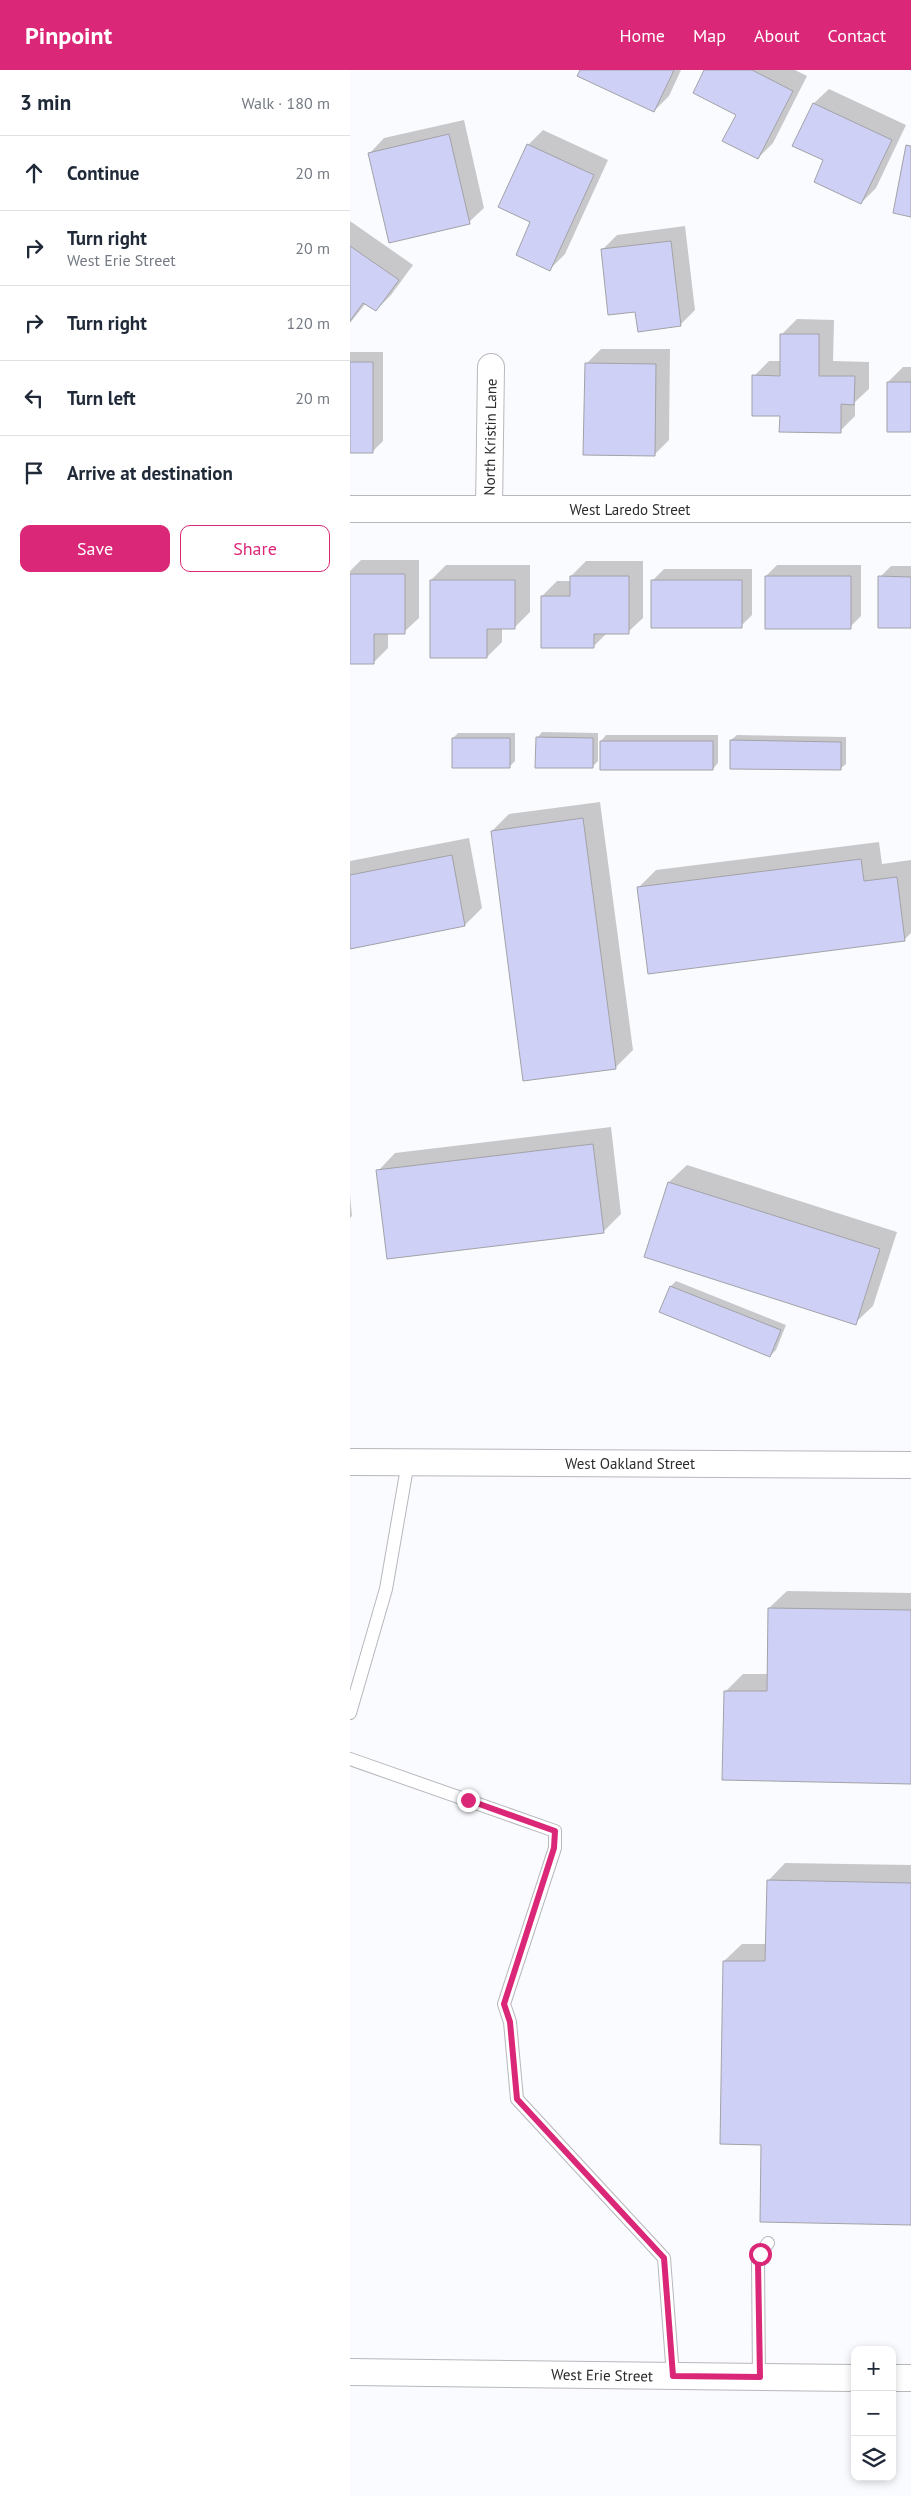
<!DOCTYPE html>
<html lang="en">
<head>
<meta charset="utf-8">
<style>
	body { margin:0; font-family:"PT Sans",sans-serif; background:#f6f6f7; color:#1f2937 }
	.controls { position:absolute; right:15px; bottom:15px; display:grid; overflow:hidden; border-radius:10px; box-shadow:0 2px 8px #0003 }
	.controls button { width:45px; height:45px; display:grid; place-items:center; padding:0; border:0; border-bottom:1px solid #e0e1e3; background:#fff; color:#1f2937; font:25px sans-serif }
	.stop { position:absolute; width:15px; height:15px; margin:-11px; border:4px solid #db2777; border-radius:50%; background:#fff }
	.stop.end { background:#db2777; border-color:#fff; box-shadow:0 1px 5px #0008 }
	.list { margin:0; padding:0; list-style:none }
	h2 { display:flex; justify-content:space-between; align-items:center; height:65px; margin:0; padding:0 20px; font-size:21px }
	h2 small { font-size:16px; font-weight:400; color:#747a83 }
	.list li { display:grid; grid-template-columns:32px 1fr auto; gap:15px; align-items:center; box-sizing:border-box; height:75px; padding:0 20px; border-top:1px solid #e0e1e3 }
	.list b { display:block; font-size:19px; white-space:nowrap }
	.list p { margin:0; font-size:16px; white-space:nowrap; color:#747a83 }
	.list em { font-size:16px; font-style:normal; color:#747a83 }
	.actions { display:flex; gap:10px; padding:15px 20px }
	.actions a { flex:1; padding:11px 0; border:1px solid #db2777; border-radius:10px; text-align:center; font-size:18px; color:#db2777 }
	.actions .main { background:#db2777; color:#fff }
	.icon { flex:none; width:28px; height:28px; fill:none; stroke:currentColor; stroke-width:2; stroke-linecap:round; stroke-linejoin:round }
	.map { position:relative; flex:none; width:561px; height:2426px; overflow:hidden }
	header { display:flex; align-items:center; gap:30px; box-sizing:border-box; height:70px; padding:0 25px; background:#db2777; color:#fff }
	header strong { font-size:24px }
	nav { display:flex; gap:28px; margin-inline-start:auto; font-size:18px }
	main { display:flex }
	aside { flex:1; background:#fff }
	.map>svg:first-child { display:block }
</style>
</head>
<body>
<header>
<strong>Pinpoint</strong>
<nav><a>Home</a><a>Map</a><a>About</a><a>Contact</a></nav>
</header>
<main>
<aside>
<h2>3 min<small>Walk · 180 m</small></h2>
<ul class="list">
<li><svg class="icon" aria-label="ahead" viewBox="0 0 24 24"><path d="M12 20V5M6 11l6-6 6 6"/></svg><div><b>Continue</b></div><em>20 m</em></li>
<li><svg class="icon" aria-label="right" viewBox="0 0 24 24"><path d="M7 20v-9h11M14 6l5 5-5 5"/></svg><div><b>Turn right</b><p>West Erie Street</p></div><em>20 m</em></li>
<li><svg class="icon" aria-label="right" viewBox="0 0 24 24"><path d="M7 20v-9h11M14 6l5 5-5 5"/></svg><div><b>Turn right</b></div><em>120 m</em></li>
<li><svg class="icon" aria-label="left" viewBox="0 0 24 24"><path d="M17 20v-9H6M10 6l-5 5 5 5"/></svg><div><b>Turn left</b></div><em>20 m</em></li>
<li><svg class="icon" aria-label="arrive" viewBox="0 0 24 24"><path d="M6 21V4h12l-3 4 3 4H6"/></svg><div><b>Arrive at destination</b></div></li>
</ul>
<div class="actions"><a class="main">Save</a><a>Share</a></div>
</aside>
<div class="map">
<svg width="561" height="2426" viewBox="0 0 561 2426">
	<rect width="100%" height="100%" fill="#fafbfe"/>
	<path fill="#0003" d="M231 0H331L319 26 304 41Z
		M356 0H445L457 6 423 73 408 88 387 45Z
		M479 19 556 55 526 118 511 133 475 90 464 33Z
		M114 50 134 138 119 152 20 83 34 68Z
		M193 60 258 90 215 184 200 199 182 152 178 75Z
		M0 151 63 195 41 225 26 240 16 233 0 253Z
		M335 156 345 240 330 255 286 240 252 180 267 165Z
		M447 249 484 250 483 291 519 292V319L505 332V346L490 361 431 345 404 306 419 291H431L432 264Z
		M251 279H320L319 370 304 385 236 294Z
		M0 282H33V371L22 382H0Z
		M553 297H561V360L538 312Z
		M11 490H69V548L54 562H38V578L23 593H0V501Z
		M236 491H293V548L278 562H258L243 577 192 526 207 511H221V506Z
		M96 495H180V542L165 557H152V572L137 587 81 510Z
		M427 495H511V546L500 557 416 506Z
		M541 496H561V557L530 507Z
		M314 499H402V545L391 556 303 510Z
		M192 662 248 663V691L242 697 187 668Z
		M108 663H165V691L159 697 103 668Z
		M256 665H368V693L363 699 251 671Z
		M387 665 496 667V694L490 699 381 670Z
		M250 732 283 980 265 998 142 761 159 744Z
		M119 768 132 838 115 855 0 877V791Z
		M529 772 532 794 561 790V863L554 870 288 818 306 800Z
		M261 1057 271 1144 254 1161 28 1101 45 1083Z
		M337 1095 547 1162 523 1236 505 1253 319 1112Z
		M0 1125 2 1146 0 1148Z
		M326 1211 436 1255 426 1280 420 1286 311 1241 321 1216Z
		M437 1521 561 1523V1712L376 1621 393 1604H418L419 1538Z
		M435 1793 561 1795V2153L413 2074 374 1891 392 1874H416L418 1811Z"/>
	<path fill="#cfd0f6" stroke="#a2a2a8" d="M230 0H324L304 42 227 6Z
		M354 0H402L443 21 408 89 372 71 386 45 343 23Z
		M463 33 542 70 511 134 464 112 473 90 442 76Z
		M99 64 120 154 39 173 18 83Z
		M177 74 244 105 200 201 166 185 180 152 148 137Z
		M556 75 561 76V147L543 143Z
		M321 171 331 256 288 262 285 242 258 245 251 179Z
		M0 176 49 210 26 241 13 233 0 251Z
		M430 264H469V306H505L504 335 491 334V363L429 362 430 346H402V305L430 306Z
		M0 292H23V383H0Z
		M235 293 306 294 305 386 233 385Z
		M537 312H561V362H537Z
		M0 504H55V564H24V594H0Z
		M220 506H279V564H244V578H191V526H220Z
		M415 506H501V559H415Z
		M528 506 561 507V558H528Z
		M80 510H165V559H137V588H80Z
		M301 510H392V558H301Z
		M186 667 243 668V698H185Z
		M102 668H160V698H102Z
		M380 670 491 672V700L380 699Z
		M250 671H363V700H250Z
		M233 748 266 999 173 1011 141 761Z
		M102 785 115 856 0 879V805Z
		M511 789 514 811 547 807 555 871 298 904 287 817Z
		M243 1074 254 1163 37 1189 26 1100Z
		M318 1112 530 1179 506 1255 294 1187Z
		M320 1216 431 1260 420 1287 309 1242Z
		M418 1538 561 1540V1714L372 1710 374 1621H417Z
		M417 1810 561 1813V2155L410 2152 411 2075 370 2074 373 1891H415Z"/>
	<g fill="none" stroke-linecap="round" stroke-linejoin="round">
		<g stroke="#b7b7bd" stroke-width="14">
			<path id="lane" d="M0 1643 36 1519 58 1392
				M0 1689 205 1761V1778L154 1934 160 1952 167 2029 314 2188 323 2306
				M409 2307 408 2192 410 2184 418 2173"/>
		</g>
		<g stroke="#b7b7bd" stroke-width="28">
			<path id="street" d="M139 438 141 297
				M0 439H561
				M0 1392 561 1395
				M0 2302 505 2308
				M542 2308H561"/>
		</g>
		<use href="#lane" stroke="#fff" stroke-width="12"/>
		<use href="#street" stroke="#fff" stroke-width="26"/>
	</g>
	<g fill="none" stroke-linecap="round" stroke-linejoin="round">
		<path stroke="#db2777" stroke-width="6" d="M118 1730 205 1761 204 1778 154 1934 160 1952 167 2029 314 2188 323 2306 410 2307 408 2192 410 2184"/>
	</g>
	<g text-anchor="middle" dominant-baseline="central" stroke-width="4" stroke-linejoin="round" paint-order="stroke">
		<g font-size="15" fill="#2b2c2e" stroke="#fff">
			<text transform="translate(140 367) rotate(-89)">North Kristin Lane</text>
			<text x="280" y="439">West Laredo Street</text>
			<text x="280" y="1393">West Oakland Street</text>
			<text transform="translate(252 2305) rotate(1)">West Erie Street</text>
		</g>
	</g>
</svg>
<div class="controls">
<button>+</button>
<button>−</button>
<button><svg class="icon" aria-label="layers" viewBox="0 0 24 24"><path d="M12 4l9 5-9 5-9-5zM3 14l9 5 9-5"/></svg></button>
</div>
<div class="stop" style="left:410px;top:2184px"></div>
<div class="stop end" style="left:118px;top:1730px"></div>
</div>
</main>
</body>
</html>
